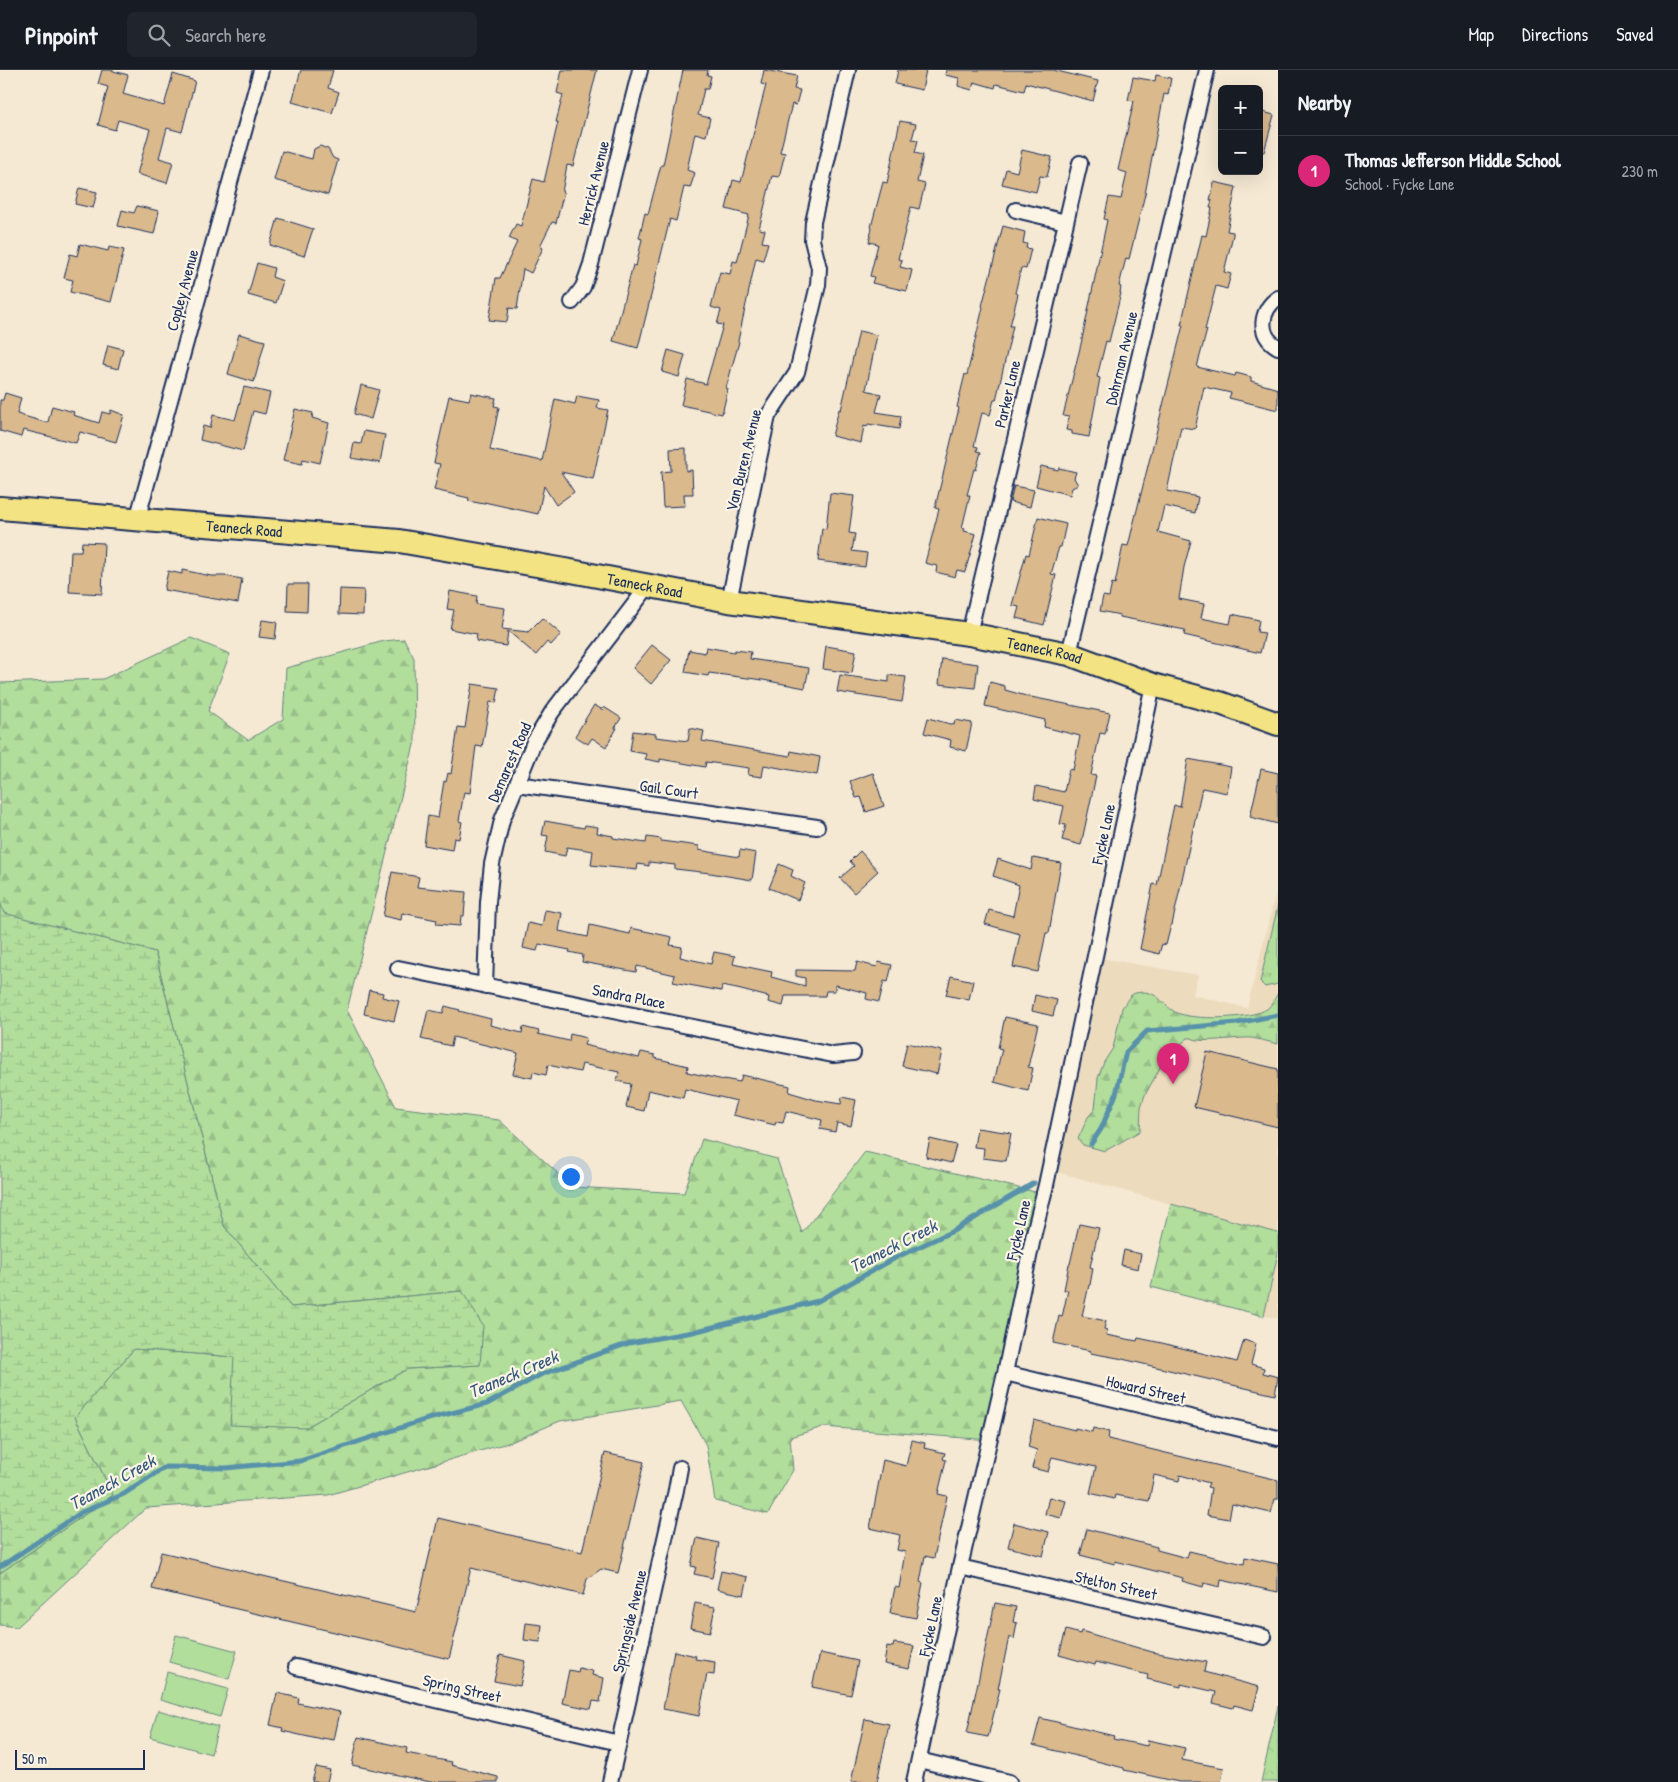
<!DOCTYPE html>
<html lang="en">
<head>
<meta charset="utf-8">
<style>
	body { margin:0; font-family:"Patrick Hand",sans-serif; background:#20242c; color:#f1f3f6 }
	.controls { position:absolute; right:15px; top:15px; display:grid; overflow:hidden; border-radius:8px; box-shadow:0 5px 20px #0002 }
	.controls button { width:45px; height:45px; display:grid; place-items:center; padding:0; border:0; border-bottom:1px solid #363941; background:#171b24; color:#f1f3f6; font:25px sans-serif }
	.scale { position:absolute; left:15px; bottom:12px; width:130px; box-sizing:border-box; padding-left:5px; border:2px solid #1b2f5e; border-top:0; font-size:14px; line-height:18px; white-space:nowrap; color:#1b2f5e; -webkit-text-stroke:4px #fcf5e5; paint-order:stroke }
	.you { position:absolute; left:570px; top:1106px; width:18px; height:18px; margin:-12px; border:4px solid #fff; border-radius:50%; background:#1a73e8; box-shadow:0 0 0 8px #1a73e833 }
	.badge { display:grid; place-items:center; width:32px; height:32px; border-radius:50%; background:#db2777; color:#fff; font-size:16px; font-weight:700 }
	.pin { position:absolute; translate:-50% -41px; filter:drop-shadow(0 1px 2px #0008) }
	.pin::after { content:''; position:absolute; top:26px; width:18px; height:15px; background:inherit; clip-path:polygon(0 0,100% 0,50% 100%) }
	.list { margin:0; padding:0; list-style:none }
	h2 { display:flex; justify-content:space-between; align-items:center; height:65px; margin:0; padding:0 20px; font-size:21px }
	h2 small { font-size:16px; font-weight:400; color:#9ea1a6 }
	.list li { display:grid; grid-template-columns:32px 1fr auto; gap:15px; align-items:center; box-sizing:border-box; height:70px; padding:0 20px; border-top:1px solid #363941 }
	.list b { display:block; font-size:19px; white-space:nowrap }
	.list p { margin:0; font-size:16px; white-space:nowrap; color:#9ea1a6 }
	.list em { font-size:16px; font-style:normal; color:#9ea1a6 }
	.icon { flex:none; width:28px; height:28px; fill:none; stroke:currentColor; stroke-width:2; stroke-linecap:round; stroke-linejoin:round }
	.map { position:relative; flex:none; width:1278px; height:1712px; overflow:hidden }
	header { display:flex; align-items:center; gap:30px; box-sizing:border-box; height:70px; padding:0 25px; background:#171b24; border-bottom:1px solid #363941 }
	header strong { font-size:24px }
	nav { display:flex; gap:28px; margin-inline-start:auto; font-size:18px }
	.search { width:350px; height:45px; background:#20242c; display:flex; align-items:center; gap:12px; box-sizing:border-box; padding:0 18px; border-radius:8px; color:#9ea1a6; font-size:19px }
	main { display:flex }
	aside { flex:1; background:#171b24 }
	.map>svg:first-child { display:block }
</style>
</head>
<body>
<header>
<strong>Pinpoint</strong>
<div class="search"><svg class="icon" aria-label="search" viewBox="0 0 24 24"><circle cx="10" cy="10" r="6"/><path d="M15 15l6 6"/></svg>Search here</div>
<nav><a>Map</a><a>Directions</a><a>Saved</a></nav>
</header>
<main>
<div class="map">
<svg width="1278" height="1712" viewBox="0 0 1278 1712">
	<defs>
		<pattern id="grass-tufts" width="24" height="20" patternUnits="userSpaceOnUse" patternTransform="scale(1.25)"><rect width="24" height="20" fill="#b2de9c"/><path d="M3 7l-1-3M5 7V3M7 7l1-3M15 17l-1-3M17 17v-4M19 17l1-3" fill="none" stroke="#98bf89"/></pattern>
		<pattern id="forest-firs" width="22" height="20" patternUnits="userSpaceOnUse" patternTransform="scale(1.25)"><rect width="22" height="20" fill="#b2de9c"/><path d="M5 1l3.5 6h-7zM16 11l3.5 6h-7z" fill="#98bf89"/></pattern>
		<pattern id="wetland-marsh" width="20" height="14" patternUnits="userSpaceOnUse" patternTransform="scale(1.25)"><rect width="20" height="14" fill="#b2de9c"/><path d="M1 5h8M5 5V1M11 12h8M15 12V8" fill="none" stroke="#98bf89"/></pattern>
		<pattern id="park-crowns" width="20" height="18" patternUnits="userSpaceOnUse" patternTransform="scale(1.25)"><rect width="20" height="18" fill="#b2de9c"/><path d="M2 6a3 3 0 1 1 6 0M12 15a3 3 0 1 1 6 0" fill="none" stroke="#98bf89"/></pattern>
	</defs>
	<rect width="100%" height="100%" fill="#f5e9d3"/>
	<filter id="ink" filterUnits="userSpaceOnUse"><feTurbulence type="fractalNoise" baseFrequency=".02" numOctaves="2"/><feDisplacementMap in="SourceGraphic" scale="10" xChannelSelector="R" yChannelSelector="G"/><feConvolveMatrix kernelMatrix="1 2 1 2 8 2 1 2 1" color-interpolation-filters="sRGB"/></filter>
	<g filter="url(#ink)">
		<path fill="#eddbbe" d="M1278 814V1249L1151 1217 1171 1134 1050 1100 1095 887 1198 905 1193 925 1247 938Z"/>
		<path fill="url(#grass-tufts)" stroke="#66867d" d="M1278 835V914L1265 917 1260 912Z"/>
		<path fill="url(#forest-firs)" stroke="#66867d" d="M191 568 230 584 208 641 248 670 283 649 286 598 384 571 404 569 414 588 415 671 347 940 396 1037 499 1050 573 1117 684 1123 702 1069 777 1089 802 1163 865 1082 1044 1124 990 1370 823 1357 790 1367 793 1400 768 1444 715 1431 706 1375 681 1331 560 1351 511 1372 328 1425 146 1438 17 1557 0 1555V1503L113 1425 75 1347 134 1279 235 1287 305 1358 407 1299 480 1295 462 1221 291 1237 224 1156 155 882 3 843 0 832V613L103 609Z
			M1143 922C1158 922 1163 935 1175 942 1192 951 1251 949 1267 939 1272 935 1275 928 1278 923V974C1269 972 1259 969 1251 968 1237 967 1200 974 1192 968H1188L1181 974 1168 976 1163 986 1162 994 1145 1025 1141 1037 1140 1061 1105 1081 1083 1075 1078 1069 1088 1047 1095 1039 1098 1008 1104 992 1113 978 1122 938 1130 926 1135 923Z
			M1171 1134 1278 1163V1183L1264 1246 1151 1217Z"/>
		<path fill="url(#wetland-marsh)" stroke="#66867d" d="M0 832 4 843 155 882 224 1156 291 1237 462 1221 483 1256 480 1295 407 1299 305 1358 230 1355 234 1287 134 1279 75 1347 113 1425 0 1503Z"/>
		<path fill="url(#park-crowns)" stroke="#66867d" d="M1278 1636V1712H1261Z"/>
		<path fill="#b2de9c" stroke="#66867d" d="M176 1565 237 1581 229 1609 169 1592Z
			M167 1602 228 1619 220 1647 160 1630Z
			M158 1640 218 1657 211 1684 150 1667Z"/>
		<g fill="none" stroke-linecap="round" stroke-linejoin="round">
			<path stroke="#5992aa" stroke-width="5" d="M1091 1074 1101 1059 1116 1024 1126 982 1147 961 1237 953 1278 945
				M0 1497 82 1442 124 1424 165 1397 226 1398 300 1391 424 1350 487 1334 540 1305 629 1273 693 1262 818 1231 897 1187 953 1161 1034 1113"/>
		</g>
		<path fill="#dab98d" stroke="#1b2f5e" d="M102 0H110L128 5 123 24 164 36 173 4 195 11 182 62 167 58 159 88 173 92 167 113 137 104 150 59 118 50 115 60 98 55 108 17 98 14Z
			M301 0H333L328 18 339 22 332 43 292 32Z
			M562 0H597L573 96 567 95 562 122H564L556 153 552 152 540 176 543 178 531 203 523 199 517 239 509 238 507 252 489 250 496 208H500L517 172 509 168 516 154 521 156 533 109 544 112 558 52H556L563 25 557 23Z
			M683 0H708L707 5 711 6 708 19H704L698 45 710 48 706 66 695 63 687 100 695 103 690 118 684 117 676 151 670 149 638 278 613 271 633 195 636 196 642 169 639 168 645 143 648 144 661 95H663Z
			M764 0 797 6 794 19 800 20 796 35 792 34 780 82 785 83 779 107 772 106 759 159 765 160 762 172 768 173 763 190 756 188 738 271 739 272 726 318 728 319 722 344 681 335 687 309 706 314 723 255 717 254 721 240 711 237 720 202 730 204 733 191 737 192 749 145 726 139 733 110 741 112 766 15 761 14Z
			M898 0H926L922 20 895 14Z
			M946 0H1053L1098 11 1093 31 1026 13 1024 21 996 14 995 18 974 12 972 20 958 16 959 8 945 5Z
			M1156 5 1171 8 1168 25 1164 24 1145 124 1129 189 1126 188 1119 216 1121 217 1120 223H1121L1109 272 1106 271 1097 307 1100 308 1089 367 1072 364V361L1066 360 1069 347 1063 346 1081 274 1107 150 1104 149 1109 127 1121 129 1127 103 1118 100 1134 31 1128 30 1133 7 1155 11Z
			M1259 41 1274 45 1264 82H1259Z
			M900 51 916 54 912 69 918 70 915 83 923 85 917 112 925 114 919 139 911 137 898 189 902 190 900 197 912 200 907 221 872 213 874 207 870 206 878 174 869 172 872 158 871 157 883 112 887 113Z
			M320 76 328 79 333 88 338 90 328 125 274 110 282 81 312 89 314 79Z
			M1022 80 1052 87 1047 107 1040 106 1036 122 1002 114 1006 99 1017 102Z
			M1214 112 1236 117 1227 161 1233 162V165L1224 202 1231 204 1227 219 1216 216 1205 260H1207L1197 297 1235 306 1236 303 1251 307V311L1278 319V340L1229 328 1231 323 1204 317 1195 359 1181 357 1167 421 1198 427 1195 443 1164 436 1158 462 1191 471 1184 497 1179 529 1204 534 1201 548 1230 554 1232 544 1259 550 1257 562 1265 563 1260 583 1184 565 1185 560 1120 547V545L1100 541 1103 526 1109 527 1112 513 1115 514 1123 475 1128 476 1183 255H1181L1202 165 1206 166 1212 138H1210L1212 130H1210Z
			M79 118 97 122 93 138 75 134Z
			M137 136 159 141 154 164 118 156 122 140 134 143Z
			M278 148 313 159 304 186 270 175Z
			M1003 156 1025 162 1023 173 1027 174 1026 178 1031 179 1026 199 1021 198 1015 223 1018 224 1010 256H1013L996 330H994L990 345 982 343 974 376 978 377 977 381 981 382 976 400 974 399 967 425H970L962 458 965 459 964 461 976 464 965 502 957 500 955 507 936 502 937 496 925 493 939 439 935 438 959 338 957 337 965 304 967 305 983 237 982 236Z
			M80 174 108 181 109 177 124 180 111 232 70 222 73 210 64 208 70 184 77 186Z
			M257 193 274 198 272 207 283 211 276 233 248 225Z
			M859 261 877 265 866 320 881 324 876 342 901 346 899 359 868 354 867 357 864 356 861 373 832 366 839 339 841 340Z
			M239 264 265 271 254 312 228 304Z
			M108 275 123 279 118 299 103 295Z
			M668 280 685 285 679 307 662 302Z
			M361 315 379 320 371 349 354 344Z
			M244 317 270 323 265 344 253 341 243 381 200 370 203 356 210 358 213 345 235 350Z
			M5 323 21 328 17 344 44 352H48L52 336 74 342 73 345 99 353 102 342 110 344 111 340 124 345 116 372 80 362 76 373 23 360 21 367 0 361V330H3Z
			M471 323 496 328 494 336 499 337 490 380 542 391 555 329 575 334 577 326 599 330 597 338 608 340 593 409 561 402 574 422 556 435 544 416 538 444 484 432V434L468 431 469 428 434 420 440 394 434 393 449 326 469 330Z
			M295 339 313 343 312 348 329 353 320 393 303 389 302 394 283 390Z
			M364 361 385 365 380 393 351 388 354 373 361 374Z
			M686 378V401L692 400 693 424H684L685 436 663 437 661 402 671 401 670 379Z
			M1041 396 1058 400 1059 398 1076 402 1074 408 1078 415 1072 418 1070 425 1036 416Z
			M1014 416 1034 420 1030 437 1010 432Z
			M830 423 854 426 849 463 855 464 852 481 867 483 865 497 818 491 822 458 826 459Z
			M1038 447 1066 454 1061 477H1059L1051 504 1056 505 1044 555 1016 548 1019 537 1012 535 1026 484 1029 485Z
			M82 472 104 473 102 524 69 522 71 481H81Z
			M182 500 211 506H225L242 509 238 533 164 520 168 501 182 504Z
			M288 514H308L307 542 287 541Z
			M340 519 364 520 363 545 339 544Z
			M450 521 477 526 476 534 505 538 502 559 528 562 542 548 561 564 551 575 547 572 536 585 508 561 506 576 476 571 477 564 450 559 454 540 447 539Z
			M262 550 277 552 275 569 259 567Z
			M652 575 671 590 651 614 633 598Z
			M826 576 856 581 852 603 823 599Z
			M706 577 734 582 735 580 751 582 750 589 809 598 805 618 763 610 709 603 708 606 685 602 689 580 705 583Z
			M942 589 978 594 975 618 939 614Z
			M840 605 889 612V605L906 607 902 632 837 622Z
			M990 612 1005 616V620L1026 626 1110 643 1105 664 1100 663 1091 705 1096 706 1081 775 1062 770 1066 755 1060 754 1064 736 1034 729 1036 716 1064 722 1069 699 1073 700 1080 666 1044 657 1045 650 985 636Z
			M472 614 499 618 496 633 490 632 482 677 476 676 470 723 464 722 459 751 462 752 459 769 454 768 452 780 424 775 428 746 438 748 444 711 446 712 448 703 451 704 458 657 465 658Z
			M594 635 603 640 604 637 621 648 615 658H617L606 677 592 668 588 674 575 666Z
			M928 648 954 655 955 650 972 653 966 681 950 677 951 670 924 663Z
			M690 658 704 661 702 671 790 686 791 681 820 687 817 705 764 695 762 707 748 705 749 698 706 692 705 697 660 689V692L645 689 646 684 630 681 633 661 656 664V667L688 671Z
			M1188 689 1231 697 1227 723 1202 718 1172 855H1171L1166 875 1162 874 1159 884 1140 879 1153 814 1157 815 1174 735 1180 737Z
			M1261 699 1278 703V754L1250 747Z
			M873 703 884 736 866 742 861 727 856 728 850 711Z
			M545 751 584 758 585 755 598 757 597 763 613 766V768L646 773 647 767 661 769V771L699 776V780L739 787 740 780 756 783 752 810 710 803 675 799V795L649 792V796L638 794 637 800 591 795 593 781 567 777 565 786 545 782 548 766 542 765Z
			M860 781 878 801 854 823 840 808 854 796 850 791Z
			M1033 788 1061 793 1049 863H1046L1038 902 1013 897 1020 864 985 854 989 840 1013 846 1019 815 993 806 998 789 1031 800Z
			M779 794 793 800 791 806 805 813 798 830 769 818Z
			M392 802 419 807 417 817 466 822 464 846H461L460 856 436 854 437 850 402 843 401 850 383 846Z
			M545 840 562 843 559 861 588 867 590 855 630 864 631 858 672 867 670 875 682 877 680 887 711 894 714 882 735 886 733 894 772 902 771 907 805 916V908L796 906V900L855 901 857 892 877 897 878 892 892 895 888 912 884 911 879 932 866 929 867 923 835 915V921H826L825 926H785L783 936 768 932 769 927 737 919 722 916 721 921 673 912 675 905 637 896 636 902 582 892 583 885 569 882 570 880 539 874 537 881 523 878 528 853 542 856Z
			M951 906 973 911 969 930 946 925Z
			M369 920 383 923 382 927 399 931 394 951 364 944Z
			M1035 925 1057 930 1053 946 1032 941Z
			M445 936 460 940 459 941 491 949 490 955 522 963 523 957 539 961 538 964 569 971 570 964 586 968 584 975 639 988 641 982 655 985V988L688 996 687 1002 724 1010V1009L740 1012 742 1005 790 1016 789 1022 816 1030 841 1034 842 1027 856 1030 851 1056 837 1053 835 1062 820 1059 822 1050 786 1041 783 1053 776 1052 775 1055 733 1045 737 1031 685 1019 683 1028 648 1020 644 1041 626 1037 631 1014 617 1011 619 1002 582 994 580 1002 548 995 546 1005 533 1002 532 1008 513 1004 518 983 453 967 451 976 421 969 428 940 443 943Z
			M1005 947 1038 954 1028 997 1033 998 1028 1021 994 1012 1002 979 998 978Z
			M907 973 942 981 937 1004 902 996Z
			M1207 982 1278 999V1057L1194 1037Z
			M977 1058 1011 1063 1006 1091 983 1088 984 1078 974 1077Z
			M930 1069 956 1075 951 1093 926 1087Z
			M1079 1154 1099 1158 1090 1197 1093 1198 1090 1215H1089L1082 1246 1106 1251 1104 1259 1107 1260 1106 1265 1137 1271 1138 1268 1162 1273 1237 1292 1244 1270 1256 1274 1251 1294 1264 1298 1263 1303 1278 1307 1275 1325 1118 1288 1090 1283 1091 1281 1053 1273 1059 1246 1062 1247 1068 1220H1064L1069 1194H1070Z
			M1124 1180 1141 1184 1138 1199 1121 1195Z
			M1034 1350 1075 1360V1358L1092 1362 1093 1358 1109 1362 1108 1369 1278 1410V1429H1275L1271 1443 1232 1434 1229 1449 1207 1445 1211 1418 1207 1417 1209 1413 1180 1405 1179 1411 1154 1405 1149 1431 1115 1425 1114 1429 1090 1423 1096 1397 1052 1387 1048 1402 1032 1398 1037 1380 1028 1377Z
			M912 1370 925 1373 924 1378 945 1383 943 1389 946 1390 938 1424 947 1426 934 1488 925 1486 920 1512 923 1513 916 1548 890 1543 895 1517 899 1518 905 1482 897 1480 900 1465 870 1458 883 1390 906 1396Z
			M605 1383 644 1392 618 1503 601 1499 587 1509 583 1525 471 1498 449 1589 152 1519 161 1482 416 1542 438 1448 582 1482Z
			M1049 1427 1066 1431 1061 1448 1045 1444Z
			M1014 1453 1049 1462 1043 1486 1008 1477Z
			M1087 1459 1157 1477V1480L1187 1488 1189 1481 1244 1494 1245 1487 1278 1494V1522L1221 1510 1220 1517 1204 1513 1203 1517 1182 1511 1183 1508 1115 1491V1494L1080 1485Z
			M697 1468 719 1473 712 1508 694 1504 696 1497 691 1496Z
			M721 1501 748 1507 744 1525 717 1519Z
			M695 1533 715 1537 710 1562 690 1558Z
			M995 1533 1016 1537 1013 1552 1017 1553 1014 1569 1009 1567 998 1619H1000L988 1667 967 1663Z
			M526 1553 542 1555 540 1572 524 1570Z
			M1066 1560 1080 1564 1081 1561 1152 1582 1206 1592 1204 1602 1259 1617 1253 1640 1234 1635 1233 1638 1213 1633 1216 1622 1181 1614V1617L1147 1609 1148 1605 1096 1592 1095 1595 1059 1585Z
			M894 1573 914 1576 909 1599 884 1594 887 1576 893 1577Z
			M674 1581 696 1586 695 1589 715 1592 714 1605 707 1604 699 1646 663 1639Z
			M820 1583 858 1591 851 1625 812 1617Z
			M500 1585 525 1591 520 1616 494 1611Z
			M579 1598 593 1601 592 1605 604 1608 600 1632 593 1631 591 1639 562 1633 569 1600 578 1602Z
			M277 1623 299 1628 298 1633 340 1642 334 1670 322 1668V1670L282 1661 283 1658 270 1655Z
			M1040 1648 1114 1666 1113 1669 1147 1676 1148 1670 1185 1678 1182 1690 1224 1698 1221 1712H1179L1124 1700V1698L1033 1675Z
			M865 1649 889 1654 877 1712H851Z
			M358 1667 407 1678 406 1683 452 1692 451 1695 498 1707V1712H430L352 1695Z
			M316 1697 330 1700 327 1712H312Z"/>
		<g fill="none" stroke-linecap="round" stroke-linejoin="round">
			<g stroke="#1b2f5e" stroke-width="18">
				<path id="minor" d="M1016 140 1066 152
					M1278 228C1260 240 1257 266 1278 277
					M572 232 583 217 591 194 640 0
					M137 450 261 0
					M729 531 768 346 797 302 818 215 819 198 812 170 813 152 848 0
					M969 564 1080 93
					M1069 584 1207 0
					M517 714 817 757
					M398 898 833 985 853 983
					M485 916 488 832 492 794 502 750 517 714 534 672 552 642 649 515
					M1005 1303 1278 1368
					M960 1497 1264 1567
					M296 1597 619 1673
					M919 1690 1009 1712
					M610 1712 676 1420 680 1398
					M914 1712 960 1497 1005 1303 1034 1163 1046 1115 1153 615"/>
			</g>
			<g stroke="#1b2f5e" stroke-width="26">
				<g id="primary">
					<path id="s1" d="M0 438 399 471 571 501 729 531 969 564 1069 584 1153 615 1220 633 1278 654"/>
				</g>
			</g>
			<use href="#minor" stroke="#fcf5e5" stroke-width="14"/>
			<use href="#primary" stroke="#f4e382" stroke-width="22"/>
		</g>
	</g>
	<g text-anchor="middle" dominant-baseline="central" stroke-width="4.5" stroke-linejoin="round" paint-order="stroke">
		<g font-size="16" fill="#1b2f5e" stroke="#fcf5e5">
			<text transform="translate(593 113) rotate(-76)">Herrick Avenue</text>
			<text transform="translate(182 220) rotate(-75)">Copley Avenue</text>
			<text transform="translate(1121 288) rotate(-77)">Dohrman Avenue</text>
			<text transform="translate(1007 324) rotate(-77)">Parker Lane</text>
			<text transform="translate(743 390) rotate(-76)">Van Buren Avenue</text>
			<text stroke="none"><textPath href="#s1" startOffset="245">Teaneck Road</textPath></text>
			<text stroke="none"><textPath href="#s1" startOffset="650">Teaneck Road</textPath></text>
			<text stroke="none"><textPath href="#s1" startOffset="1055">Teaneck Road</textPath></text>
			<text transform="translate(509 692) rotate(-66)">Demarest Road</text>
			<text transform="translate(669 719) rotate(8)">Gail Court</text>
			<text transform="translate(1103 764) rotate(-78)">Fycke Lane</text>
			<text transform="translate(629 926) rotate(11)">Sandra Place</text>
			<text transform="translate(1018 1160) rotate(-77)">Fycke Lane</text>
			<text transform="translate(1146 1319) rotate(13)">Howard Street</text>
			<text transform="translate(1116 1515) rotate(13)">Stelton Street</text>
			<text transform="translate(629 1551) rotate(-77)">Springside Avenue</text>
			<text transform="translate(930 1556) rotate(-78)">Fycke Lane</text>
			<text transform="translate(462 1618) rotate(13)">Spring Street</text>
		</g>
		<g font-size="18" font-style="italic" fill="#35587e" stroke="#fcf5e5">
			<text transform="translate(893 1176) rotate(-27)">Teaneck Creek</text>
			<text transform="translate(513 1304) rotate(-23)">Teaneck Creek</text>
			<text transform="translate(112 1412) rotate(-29)">Teaneck Creek</text>
		</g>
	</g>
</svg>
<div class="controls">
<button>+</button>
<button>−</button>
</div>
<div class="scale">50 m</div>
<div class="you"></div>
<div class="pin badge" style="left:1173px;top:1014px">1</div>
</div>
<aside>
<h2>Nearby<small></small></h2>
<ul class="list">
<li><span class="badge">1</span><div><b>Thomas Jefferson Middle School</b><p>School · Fycke Lane</p></div><em>230 m</em></li>
</ul>
</aside>
</main>
</body>
</html>
